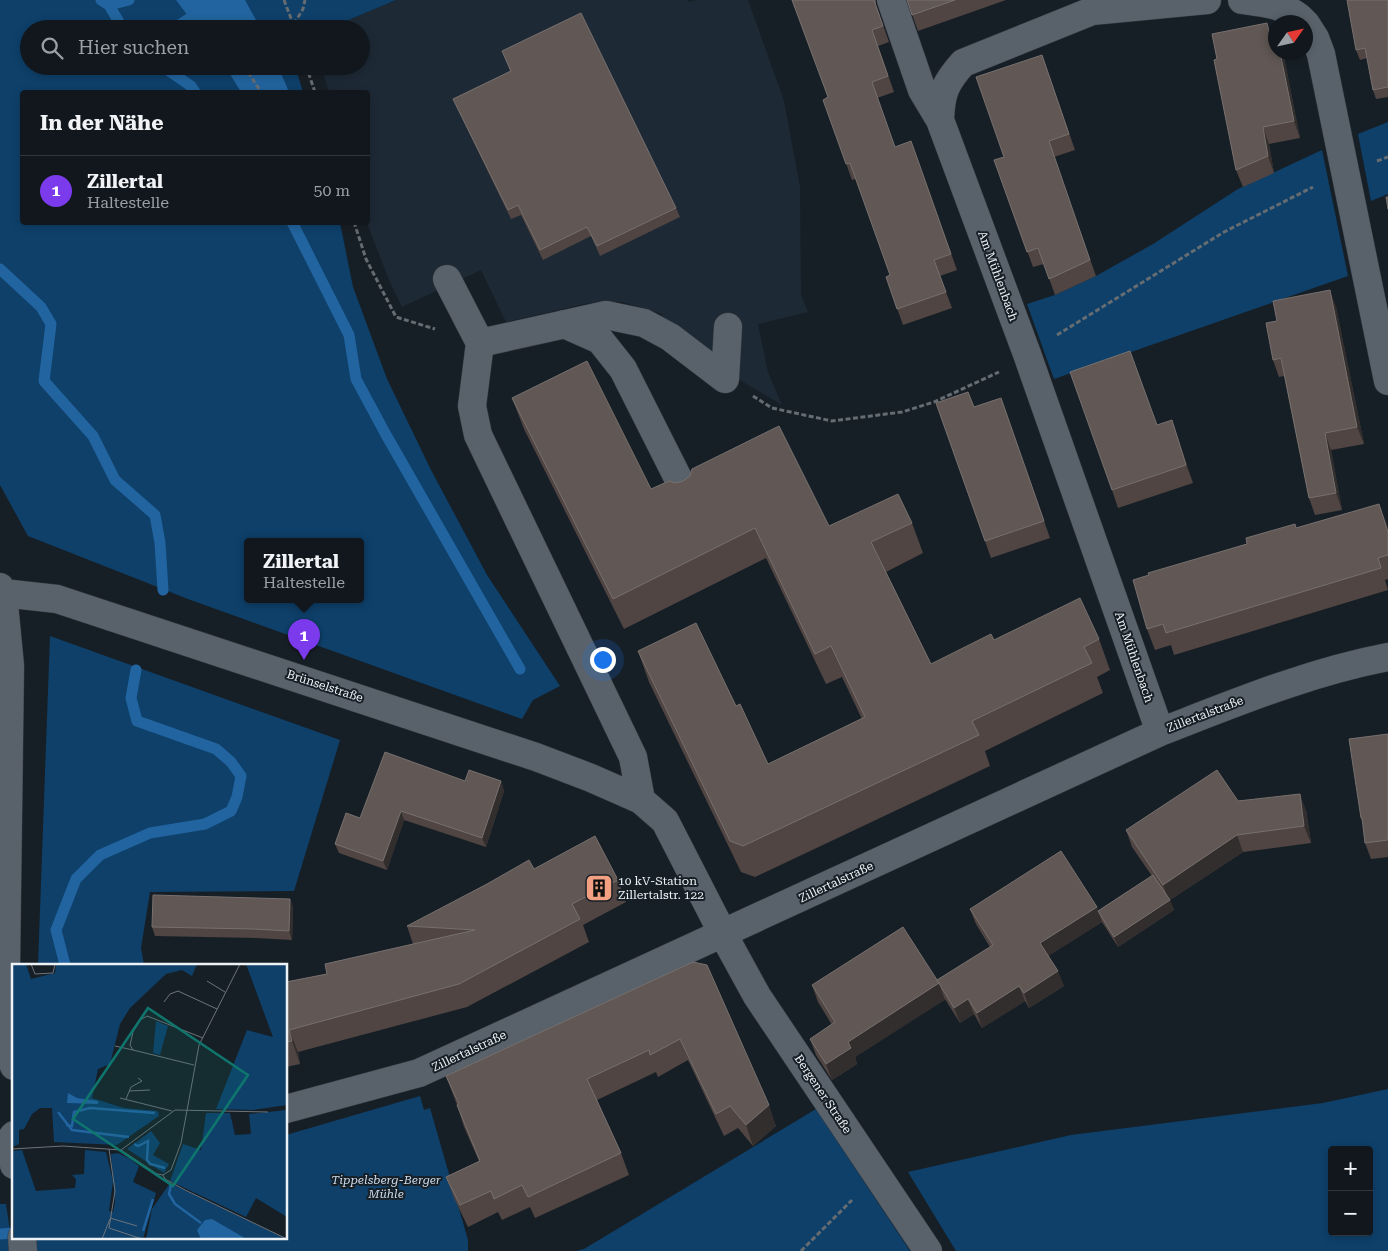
<!DOCTYPE html>
<html lang="de">
<head>
<meta charset="utf-8">
<style>
	body { margin:0; font-family:"Roboto Serif",serif; background:#1a2025; color:#f1f3f6 }
	.controls { position:absolute; right:15px; bottom:15px; display:grid; overflow:hidden; border-radius:5px; box-shadow:0 2px 8px #0003 }
	.controls button { width:45px; height:45px; display:grid; place-items:center; padding:0; border:0; border-bottom:1px solid #30363b; background:#11171c; color:#f1f3f6; font:25px sans-serif }
	.compass { position:absolute; left:1268px; top:15px; width:45px; height:45px; border-radius:50%; background:#11171c; box-shadow:0 2px 8px #0003; rotate:56deg }
	.you { position:absolute; left:602px; top:659px; width:18px; height:18px; margin:-12px; border:4px solid #fff; border-radius:50%; background:#1a73e8; box-shadow:0 0 0 8px #1a73e833 }
	.badge { display:grid; place-items:center; width:32px; height:32px; border-radius:50%; background:#7c3aed; color:#fff; font-size:16px; font-weight:700 }
	.pin { position:absolute; translate:-50% -41px; filter:drop-shadow(0 1px 2px #0008) }
	.pin::after { content:''; position:absolute; top:26px; width:18px; height:15px; background:inherit; clip-path:polygon(0 0,100% 0,50% 100%) }
	.popup { position:absolute; left:244px; top:538px; width:120px; height:65px; box-sizing:border-box; display:grid; place-content:center; border-radius:5px; background:#11171c; filter:drop-shadow(0 1px 4px #0005); font-size:16px; white-space:nowrap; color:#9c9fa3 }
	.popup b { font-size:19px; color:#f1f3f6 }
	.popup::after { content:''; position:absolute; left:50%; top:100%; margin-left:-10px; border:10px solid transparent; border-top-color:#11171c }
	.list { margin:0; padding:0; list-style:none }
	h2 { display:flex; justify-content:space-between; align-items:center; height:65px; margin:0; padding:0 20px; font-size:21px }
	h2 small { font-size:16px; font-weight:400; color:#9c9fa3 }
	.list li { display:grid; grid-template-columns:32px 1fr auto; gap:15px; align-items:center; box-sizing:border-box; height:70px; padding:0 20px; border-top:1px solid #30363b }
	.list b { display:block; font-size:19px; white-space:nowrap }
	.list p { margin:0; font-size:16px; white-space:nowrap; color:#9c9fa3 }
	.list em { font-size:16px; font-style:normal; color:#9c9fa3 }
	.icon { flex:none; width:28px; height:28px; fill:none; stroke:currentColor; stroke-width:2; stroke-linecap:round; stroke-linejoin:round }
	.map { position:relative; flex:none; width:1388px; height:1251px; overflow:hidden }
	.search { position:absolute; background:#11171c; box-shadow:0 2px 8px #0003; left:20px; top:20px; width:350px; height:55px; display:flex; align-items:center; gap:12px; box-sizing:border-box; padding:0 18px; border-radius:28px; color:#9c9fa3; font-size:19px }
	.panel { position:absolute; background:#11171c; box-shadow:0 2px 8px #0003; left:20px; top:90px; width:350px; height:135px; border-radius:5px }
	.map>svg:first-child { display:block }
</style>
</head>
<body>
<div class="map">
<svg width="1388" height="1251" viewBox="0 0 1388 1251">
	<rect width="100%" height="100%" fill="#171f26"/>
	<path fill="#1d2935" d="M396 0H687L689 2 696 0H748L784 101 800 187 801 295 808 312 758 324 768 372 782 405 743 382 660 321 663 314 622 302 589 303 506 322 481 270 402 307 389 280 367 223 368 92H329L321 66H361V29H327Z"/>
	<path fill="#0e406a" fill-rule="evenodd" d="M0 0H396L327 29H29V66H295L303 92H22V222L340 223 353 287 387 379 431 470 487 575 560 686 533 700 522 719 188 599 28 536 0 485ZM248 541H360V599H248Z
		M1388 122V194L1371 201 1358 134Z
		M1322 150 1348 276 1054 379 1027 304 1055 295 1096 276 1153 244 1238 189Z
		M50 636 340 740 294 891 150 892 141 948 144 965H38Z
		M1388 1089V1251H956L908 1172 1071 1135 1323 1103ZM1332 1150H1369V1232H1332Z
		M420 1096 424 1110 430 1108 468 1240V1251H36L34 1237H286V1135Z
		M816 1109 910 1251H576L584 1249Z
		M0 1204H6L13 1251H0Z"/>
	<path fill="#22649f" d="M176 0H245L261 29H198Z
		M225 66H278L289 92H241Z"/>
	<g fill="none" stroke-linecap="round" stroke-linejoin="round">
		<path stroke="#22649f" stroke-width="11" d="M101 0 109 5 123 29
			M109 5 129 0
			M173 29 190 18
			M162 66 191 86 195 92
			M292 222 349 335 356 379 385 433 520 669
			M0 269 41 307 51 324 44 381 93 436 115 480 155 515 160 543 163 590
			M65 965 56 930 76 879 100 855 150 833 205 824 231 811 237 797 241 776 231 762 216 749 137 721 131 698 136 670
			M0 1234 14 1233"/>
		<g stroke="#373b42" stroke-width="29">
			<path id="minor" d="M891 0 922 90 940 120
				M1242 0C1264 3 1289 5 1304 22
				M1306 24 1315 38 1321 54 1388 381
				M447 279 480 343 472 406 478 435 633 757 641 800
				M564 324 600 340 623 369 688 498
				M480 343 606 315 644 323 670 337 725 379 728 327
				M0 587 3 593 10 666 5 1045 14 1066
				M3 593 57 599 536 757 591 778 641 800 665 821 723 934 757 996 928 1251
				M1160 732 1027 354 940 120C941 93 945 83 963 63L1092 11 1207 0
				M286 1109 419 1073 1160 732C1235 703 1309 672 1388 657
				M14 1135 11 1139 14 1165
				M22 1237 23 1251"/>
		</g>
		<path stroke="#656c72" stroke-width="3" stroke-dasharray="5 2.5" stroke-linecap="butt" d="M284 0 295 29
			M294 24 303 9 305 0
			M244 66 261 92
			M306 66 315 92
			M1377 161 1388 157
			M354 222 366 259 396 317 435 329
			M1057 335 1224 232 1313 187
			M753 396 772 408 832 421 902 412 934 402 999 372
			M801 1251 852 1200"/>
		<use href="#minor" stroke="#59626b" stroke-width="28"/>
	</g>
	<path fill="#504542" d="M792 0H876V5L889 42 878 46 894 92 877 98 895 147 911 141 957 270 940 276 952 308 903 325 886 277 890 275 856 179 852 180 823 100 828 97Z
		M907 0H1006L918 31Z
		M1388 0V97L1376 99 1373 90 1367 58 1360 60 1356 50Z
		M502 51 676 208 680 217 600 256 591 236 543 260 521 215 511 219 457 108 453 99 510 71Z
		M1276 52H1283L1300 138 1269 144 1274 173 1243 187 1236 170Z
		M1042 55 1075 150 1054 157 1096 276 1055 295 1044 264 1033 267 994 160 1004 157Z
		M1336 307 1364 444 1331 450 1342 510 1315 515 1309 498 1284 376 1279 377 1273 360Z
		M512 398 651 489 675 483 829 526 912 523 923 553 886 572 931 664 994 640 1099 639 1110 670 1097 677 1103 693 985 751 990 766 755 877 741 872 649 682 638 651 736 706 768 764 862 719 842 677 826 684 766 558 624 629 524 429Z
		M1001 398 1050 538 991 558 936 403 974 407Z
		M1178 438 1193 483 1118 508 1112 490Z
		M1379 504 1388 528V579L1385 580 1388 590 1174 655 1171 645 1155 650 1147 629 1149 575 1296 528Z
		M1388 734V857L1371 859 1365 843 1363 824 1361 818Z
		M465 781H501L504 791 486 847 404 820 387 870 339 853 335 844 360 818Z
		M1238 801 1306 810 1311 843 1243 852 1170 900 1174 910 1118 947 1102 922 1048 956 1064 986 1029 1008 1025 1001 982 1028 974 1014 960 1023 945 999 855 1057 857 1064 832 1080 816 1055 810 1039 832 1025 818 1002 812 985 937 980 990 947 976 924 970 909 1097 907 1098 911 1152 876 1132 847 1126 830Z
		M534 869 618 880 626 902 583 925 589 942 467 1007 298 1052 300 1064 286 1067V982L327 974 413 944 407 926Z
		M290 899 293 908 292 940 256 938 155 936 152 927Z
		M693 962 776 1126 753 1146 738 1128 724 1136 688 1060 658 1077 656 1072 597 1100 621 1153 629 1175 535 1218 530 1207 502 1220 498 1212 468 1227 454 1198 446 1177 479 1161 464 1127 457 1105 446 1076Z"/>
	<path fill="#322e2e" d="M1280 52H1283L1300 138 1294 121Z
		M1263 127 1269 144 1274 173 1268 156Z
		M1330 290 1336 307 1364 444 1357 427Z
		M1172 420 1193 483 1186 465Z
		M1325 433 1331 450 1342 510 1336 493Z
		M1379 504 1388 528V532Z
		M501 781 504 791 486 847 482 838Z
		M1300 794 1306 810 1311 843 1304 826Z
		M401 811 404 820 387 870 383 861Z
		M1237 835 1243 852 1170 900 1174 910 1118 947 1114 937 1169 901 1163 885Z
		M290 899 293 908 292 940 289 931Z
		M1097 907 1102 922 1045 958 1040 943Z
		M1058 971 1064 986 1029 1008 1024 993Z
		M939 983 945 1000 855 1057 857 1064 832 1080 826 1064 848 1042Z
		M1019 986 1025 1001 982 1028 977 1013Z
		M968 999 974 1014 960 1023 954 1008Z
		M289 1030 298 1052 300 1064 292 1041Z
		M769 1105 776 1126 753 1146 746 1125Z"/>
	<path fill="#615855" stroke="#77706e" d="M792 0H874L883 26 872 30 888 76 872 82 895 147 911 141 921 169 951 254 934 260 946 292 897 309 886 277 890 275 850 163 846 164 823 100 828 97Z
		M907 0H955L912 15Z
		M1347 0H1388V87L1373 90 1365 48 1356 50Z
		M581 13 676 208 597 246 587 227 540 250 518 205 508 210 453 99 511 71 502 51Z
		M1267 23 1269 31 1275 30 1276 52H1280L1294 121 1263 127 1268 156 1236 170 1214 60 1217 59 1212 34Z
		M1042 55 1069 134 1049 141 1090 260 1049 279 1038 248 1027 252 994 160 1004 157 976 77Z
		M1386 197H1388V209Z
		M1330 290 1357 427 1325 433 1336 493 1309 498 1281 358 1273 360 1266 323 1277 321 1273 301Z
		M1130 351 1157 425 1172 420 1186 465 1112 490 1070 372Z
		M587 361 651 489 669 481 675 483 683 481 690 476 692 469 779 426 829 526 898 494 912 523 871 542 931 664 991 634 994 640 1080 598 1099 639 1084 647 1092 663 972 721 979 735 743 846 730 841 638 651 696 623 736 706 740 704 768 764 865 717 831 646 815 654 755 528 613 599 512 398Z
		M968 392 974 407 1001 398 1044 521 985 541 936 403Z
		M1379 504 1388 532V555L1378 558 1381 568 1166 633 1163 624 1147 629 1133 580 1149 575 1148 573 1247 544 1246 538 1295 524 1296 528Z
		M1388 734V840L1365 843 1362 818H1361L1349 739Z
		M385 752 465 781 469 770 501 781 482 838 401 811 383 861 335 844 346 813 360 818Z
		M1217 770 1238 801 1300 794 1304 826 1237 835 1163 885 1126 830Z
		M595 836 618 880 572 904 580 919 459 984 289 1030 292 1041 286 1042V982L327 974 325 964 475 930 407 926 487 884 529 860 534 869Z
		M1061 851 1097 907 1040 943 1058 971 1024 993 1019 986 977 1013 968 999 954 1008 937 980 993 945 970 909Z
		M1153 875 1170 900 1114 937 1098 911Z
		M153 895 290 899 289 931 253 929 152 927Z
		M903 927 939 983 848 1042 851 1048 826 1064 810 1039 835 1022 812 985Z
		M693 962 707 965 769 1105 746 1125 730 1106 716 1114 680 1039 650 1055 649 1050 587 1079 621 1153 528 1197 522 1185 494 1199 491 1191 460 1205 446 1177 480 1161 457 1105 459 1104 446 1076Z"/>
	<defs>
		<g id="building-square" transform="scale(1.4375)"><rect x="-9" y="-9" width="18" height="18" rx="4" fill="#f2a081" stroke="#171f26"/><path d="M-4-6H4V6H1V3H-1V6H-4ZM-2.5-4.3h1.7v1.8h-1.7ZM.8-4.3h1.7v1.8H.8ZM-2.5-1h1.7V.8h-1.7ZM.8-1h1.7V.8H.8Z" fill="#111"/></g>
	</defs>
	<g fill-rule="evenodd">
		<use href="#building-square" x="599" y="888"/>
	</g>
	<g text-anchor="middle" dominant-baseline="central" stroke-width="4" stroke-linejoin="round" paint-order="stroke">
		<g font-size="12" fill="#edf2f7" stroke="#171f26">
			<text transform="translate(998 276) rotate(70)">Am Mühlenbach</text>
			<text transform="translate(1134 657) rotate(71)">Am Mühlenbach</text>
			<text transform="translate(325 686) rotate(18)">Brünselstraße</text>
			<text transform="translate(1205 714) rotate(-21)">Zillertalstraße</text>
			<text transform="translate(836 882) rotate(-25)">Zillertalstraße</text>
			<text transform="translate(469 1051) rotate(-25)">Zillertalstraße</text>
			<text transform="translate(823 1094) rotate(56)">Bergener Straße</text>
		</g>
		<g font-size="12" fill="#edf2f7" stroke="#171f26" text-anchor="start">
			<text x="618" y="881">10 kV-Station<tspan x="618" dy="14">Zillertalstr. 122</tspan></text>
		</g>
		<g font-size="12" font-style="italic" fill="#ccdced" stroke="#171f26">
			<text x="386" y="1180">Tippelsberg-Berger<tspan x="386" dy="14">Mühle</tspan></text>
		</g>
	</g>
	<g transform="translate(12 964)">
		<rect width="275" height="275" fill="#171f26"/>
		<path d="M0 0H14L19 15 43 9 44 0H185L180 12 170 6 154 10 118 44 108 60 98 100 86 105 80 134 112 144 146 147 147 152 105 181 42 178 40 144H28L20 150 12 165 7 166V180L0 183ZM234 0H275V141L241 146 204 145 235 66 261 73ZM144 57 156 62 148 91 141 89ZM275 146V253L244 234 234 253 158 217 171 180 189 186 194 149H218L223 171 239 170 237 150ZM139 167 148 179 141 191 157 200 152 209 115 185ZM10 186 24 227 63 224 64 215 60 211 72 210 73 186 94 188 101 217 97 247 101 248 103 238 99 190 106 189 118 195 127 202 121 218 144 229 131 275H2L0 187ZM158 219 274 275H134L140 245Z" fill="#0e406a"/>
		<path d="M56 129 65 134 86 137V140L55 139ZM200 255 231 273 233 275H189L185 266 193 256Z" fill="#22649f"/>
		<path fill="none" stroke="#22649f" stroke-width="2.5" d="M46 148 60 166 117 173M54 161 60 162 62 148 78 144 143 149M122 180 126 182 136 177 135 196 138 200 153 204M159 221 157 230 163 240 189 259M131 267 141 235"/>
		<path fill="none" stroke="#6d737a" stroke-width="1" d="M19 0 23 10 41 9 43 0M195 17 213 28M152 38 158 30 166 27 205 45M103 82 121 86M182 101 121 86 118 81 121 68 128 56 135 52 191 74M117 127 138 126M108 134 160 147M114 135 119 123 130 117 126 114M0 185 51 182 109 186 145 210 151 211M97 185 103 227 97 264 130 275M109 186 163 146 256 148M151 211 159 206 169 179 187 81 228 0M151 211 153 215 173 226 275 275M98 254 125 262M90 275 98 255"/>
		<path fill="#0f766e" fill-opacity="0.15" stroke="#0f766e" stroke-width="2.5" d="M136 44 236 111 161 222 61 155Z"/>
		<rect width="275" height="275" fill="none" stroke="#edf2f7" stroke-width="2.5"/>
	</g>
</svg>
<div class="controls">
<button>+</button>
<button>−</button>
</div>
<svg class="compass" viewBox="-18 -18 36 36"><path d="M0-13l5 13h-10z" fill="#e53935"/><path d="M0 13l5-13h-10z" fill="#9c9fa3"/></svg>
<div class="you"></div>
<div class="pin badge" style="left:304px;top:660px">1</div>
<div class="popup"><b>Zillertal</b>Haltestelle</div>
<div class="search"><svg class="icon" aria-label="search" viewBox="0 0 24 24"><circle cx="10" cy="10" r="6"/><path d="M15 15l6 6"/></svg>Hier suchen</div>
<section class="panel">
<h2>In der Nähe<small></small></h2>
<ul class="list">
<li><span class="badge">1</span><div><b>Zillertal</b><p>Haltestelle</p></div><em>50 m</em></li>
</ul>
</section>
</div>
</body>
</html>
